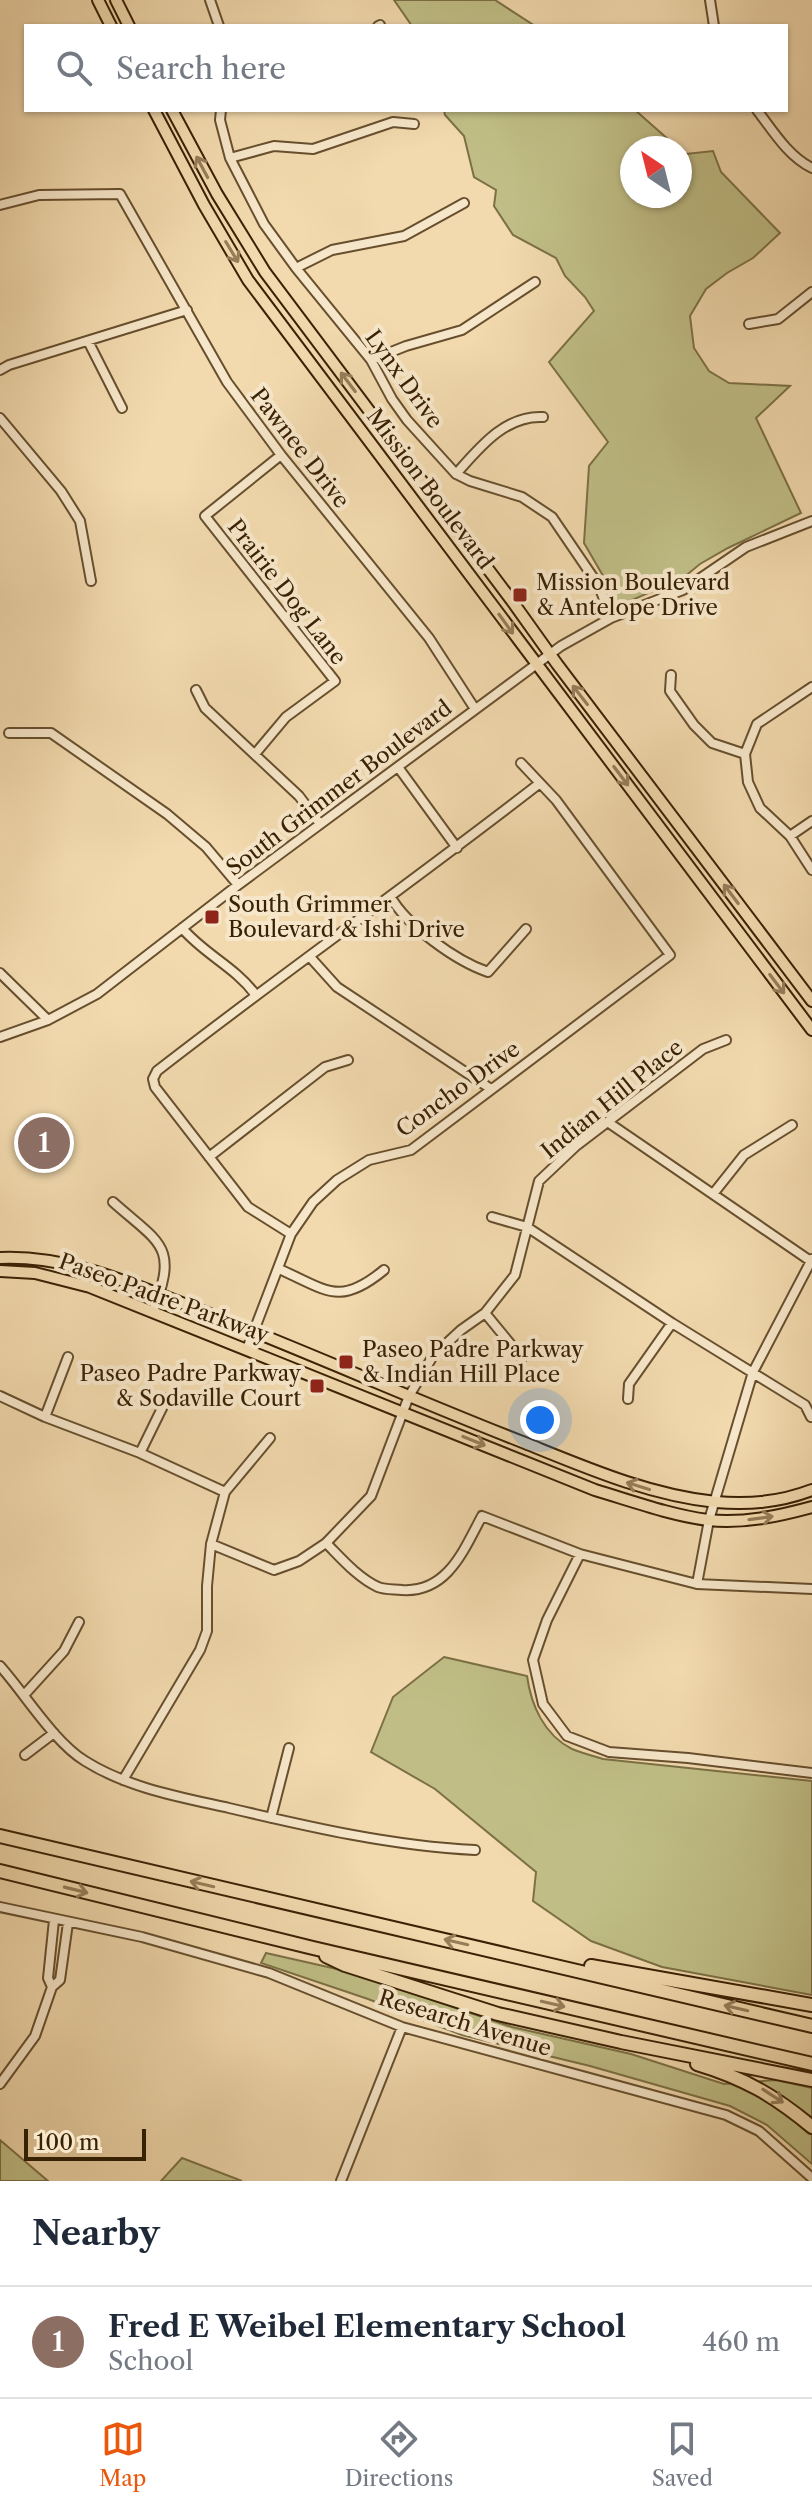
<!DOCTYPE html>
<html lang="en">
<head>
<meta charset="utf-8">
<style>
	body { margin:0; font-family:"Libre Caslon Text",serif; background:#f2f2f3; color:#1f2937 }
	.compass { position:absolute; left:620px; top:136px; width:72px; height:72px; border-radius:50%; background:#fff; box-shadow:0 2px 6px #0004; rotate:325deg }
	.scale { position:absolute; left:24px; bottom:20px; width:122px; box-sizing:border-box; padding-left:8px; border:4px solid #392104; border-top:0; font-size:22px; line-height:28px; white-space:nowrap; color:#392104; -webkit-text-stroke:6px #f7e7ca; paint-order:stroke }
	.you { position:absolute; left:540px; top:1420px; width:28px; height:28px; margin:-20px; border:6px solid #fff; border-radius:50%; background:#1a73e8; box-shadow:0 0 0 12px #1a73e833 }
	.badge { display:grid; place-items:center; width:52px; height:52px; border-radius:50%; background:#ea580c; color:#fff; font-size:26px; font-weight:700 }
	.pin { position:absolute; translate:-50% -50%; border:4px solid #fff; box-shadow:0 2px 8px #0006 }
	.list { margin:0; padding:0; list-style:none }
	h2 { display:flex; justify-content:space-between; align-items:center; height:104px; margin:0; padding:0 32px; font-size:34px }
	h2 small { font-size:26px; font-weight:400; color:#747a83 }
	.list li { display:grid; grid-template-columns:52px 1fr auto; gap:24px; align-items:center; box-sizing:border-box; height:112px; padding:0 32px; border-top:2px solid #e0e1e3 }
	.list b { display:block; font-size:30px; white-space:nowrap }
	.list p { margin:0; font-size:26px; white-space:nowrap; color:#747a83 }
	.list em { font-size:26px; font-style:normal; color:#747a83 }
	.icon { flex:none; width:44px; height:44px; fill:none; stroke:currentColor; stroke-width:2; stroke-linecap:round; stroke-linejoin:round }
	.map { position:relative; flex:none; width:812px; height:2181px; overflow:hidden }
	.search { position:absolute; background:#fff; box-shadow:0 2px 6px #0004; left:24px; right:24px; top:24px; height:88px; display:flex; align-items:center; gap:20px; box-sizing:border-box; padding:0 28px; border-radius:0px; color:#747a83; font-size:30px }
	.sheet { height:216px; background:#fff }
	nav { display:flex; justify-content:space-around; align-items:center; box-sizing:border-box; height:112px; border-top:2px solid #e0e1e3; background:#fff; font-size:22px; color:#747a83 }
	nav a { display:grid; justify-items:center; gap:4px }
	nav .on { color:#ea580c }
	.map>svg:first-child { display:block }
</style>
</head>
<body>
<div class="map">
<svg width="812" height="2181" viewBox="0 0 812 2181">
	<rect width="100%" height="100%" fill="#f2daae"/>
	<filter id="stains"><feTurbulence type="fractalNoise" baseFrequency=".0025" numOctaves="4"/><feColorMatrix values="0 0 0 0 .2 0 0 0 0 .09 0 0 0 0 .02 0 0 0 .5 -.17"/></filter>
	<radialGradient id="worn" r=".72"><stop offset=".6" stop-color="#630" stop-opacity="0"/><stop offset="1" stop-color="#630" stop-opacity=".3"/></radialGradient>
	<path fill="#c0be86" stroke="#7c7045" stroke-width="2" d="M394 0H495L535 26H412Z
		M444 110H635L678 148H632V196H680V150L686 154 713 151 721 172 780 233 753 258 727 273 706 289 690 316 694 348 709 371 729 383 790 386 756 418 801 513 728 548 700 564 683 578 623 604 614 603 606 581 584 543 589 466 608 442 549 362 594 311 585 297 565 276 556 258 513 235 494 206 496 190 474 177 464 136 445 115Z
		M58 1137 69 1156 61 1162 48 1144Z
		M444 1657 527 1676C531 1705 544 1735 572 1749 582 1753 593 1756 603 1759L812 1781V1995L662 1967 591 1941 533 1901 536 1872 435 1789 371 1752 393 1697Z
		M266 1953 350 1972 512 2027 631 2054 724 2084 776 2080 812 2088V2164L767 2125 730 2106 590 2066 462 2035 368 1999 261 1963Z
		M0 2140 48 2181H0Z
		M182 2158 242 2181H161Z"/>
	<g fill="none" stroke-linecap="round" stroke-linejoin="round">
		<g stroke="#674f2e" stroke-width="12">
			<path id="minor" d="M210 0 219 26
				M710 0 714 26
				M378 26 380 25
				M221 110 220 120 230 158 264 224 296 268 371 360 392 399 407 420 456 474 470 481 522 497 552 517 599 586 611 618
				M757 110C773 131 788 156 812 168
				M230 158 274 146 313 149 393 122 414 124
				M0 205 39 195 120 194 227 382 281 455 429 638 475 709
				M296 268 332 250 404 236 464 203
				M749 324 778 319 812 292
				M88 341 122 408
				M371 360 406 346 462 330 535 282
				M0 370 9 365 187 310
				M0 418 61 491 80 521 91 581
				M456 474C479 448 505 415 543 417
				M671 675 670 691 694 725 712 743 745 754
				M812 687 757 724 745 754 748 782 760 808 790 836 812 870
				M196 690 205 708 299 796 320 824
				M9 733H51L167 814 206 847 238 885
				M255 754 286 717 335 681 205 516 281 455
				M398 767 457 848
				M790 836 812 821
				M390 896C407 926 456 961 488 972L526 929
				M182 928C204 954 235 967 255 994
				M310 957 337 987 491 1089
				M0 973 48 1020
				M0 1037 48 1020 97 994 238 885 561 646 611 618 683 590 746 547 812 521
				M609 1123 812 1262
				M209 1157 325 1067 348 1060
				M713 1194 744 1155 792 1125
				M113 1202C160 1244 179 1245 153 1311
				M492 1217 527 1227 672 1323 805 1405 811 1417
				M291 1234 248 1207 155 1087 153 1079 157 1071C283 973 414 881 540 783
				M279 1269C327 1290 339 1307 384 1270
				M485 1313 522 1358
				M247 1349 291 1234 313 1202 337 1180 369 1160 411 1150 670 955 556 800 521 763
				M0 1396 45 1417 140 1453 225 1492
				M628 1399 629 1384 672 1323
				M45 1417 68 1357
				M140 1453 167 1398
				M326 1543C341 1558 358 1578 378 1587 385 1590 395 1589 402 1590 448 1593 464 1549 482 1516L580 1554 697 1584 812 1589
				M211 1544 274 1570 299 1561 326 1543 371 1496 409 1396 433 1356 461 1330 485 1313 515 1275 539 1181 576 1146 703 1049 726 1040
				M580 1554 547 1620 533 1660 543 1704 567 1736 609 1752 688 1758 812 1773
				M697 1584 709 1520 753 1372 812 1259
				M0 1666C25 1694 54 1742 85 1761 128 1788 180 1797 229 1808 310 1827 392 1846 475 1850
				M25 1694 64 1651 79 1622
				M25 1755 54 1733
				M123 1780 200 1650 207 1631V1586L211 1544 225 1492 270 1438
				M271 1818 289 1748
				M0 1907 142 1937 269 1973 402 2027 726 2115 759 2131 812 2178
				M52 1987 48 1978 54 1920
				M0 2084 35 2036 52 1987 60 1980 68 1923
				M341 2181 402 2027"/>
		</g>
		<g stroke="#392104" stroke-width="14">
			<path id="major" d="M98 0 111 26
				M116 0 129 26
				M154 110 204 205 248 280 812 1030
				M172 110 217 194 265 272 512 601 557 664 812 1001
				M0 1258C65 1255 128 1282 187 1305 301 1349 412 1399 525 1443 587 1468 649 1495 716 1502 749 1505 781 1502 812 1490
				M0 1271 35 1273 90 1287 595 1490C632 1501 670 1515 708 1520 743 1524 779 1516 812 1507"/>
		</g>
		<g stroke="#392104" stroke-width="16">
			<path id="highway" d="M0 1836 812 2026
				M0 1871 313 1948 812 2064
				M326 1956 345 1965 498 2014 621 2042 812 2080
				M591 1966 812 2005
				M697 2064C744 2078 775 2096 812 2127"/>
		</g>
		<use href="#minor" stroke="#f7e7ca" stroke-width="8"/>
		<use href="#major" stroke="#f2daae" stroke-width="10"/>
		<use href="#highway" stroke="#f2daae" stroke-width="12"/>
	</g>
	<defs><path id="oneway-shaft" d="M-6 0H5M1.5-3L5.5 0L1.5 3" fill="none" stroke-width="1.6" stroke-linecap="round" stroke-linejoin="round" transform="scale(2)"/></defs>
	<g stroke="#967e59">
		<use href="#oneway-shaft" transform="translate(202 167) rotate(-118)"/>
		<use href="#oneway-shaft" transform="translate(232 252) rotate(59)"/>
		<use href="#oneway-shaft" transform="translate(348 382) rotate(-127)"/>
		<use href="#oneway-shaft" transform="translate(506 624) rotate(54)"/>
		<use href="#oneway-shaft" transform="translate(580 695) rotate(-128)"/>
		<use href="#oneway-shaft" transform="translate(621 776) rotate(53)"/>
		<use href="#oneway-shaft" transform="translate(731 894) rotate(-127)"/>
		<use href="#oneway-shaft" transform="translate(777 984) rotate(53)"/>
		<use href="#oneway-shaft" transform="translate(474 1441) rotate(22)"/>
		<use href="#oneway-shaft" transform="translate(638 1486) rotate(-163)"/>
		<use href="#oneway-shaft" transform="translate(761 1518) rotate(-8)"/>
		<use href="#oneway-shaft" transform="translate(202 1884) rotate(-167)"/>
		<use href="#oneway-shaft" transform="translate(76 1890) rotate(14)"/>
		<use href="#oneway-shaft" transform="translate(456 1942) rotate(-167)"/>
		<use href="#oneway-shaft" transform="translate(553 2004) rotate(13)"/>
		<use href="#oneway-shaft" transform="translate(736 2008) rotate(-167)"/>
		<use href="#oneway-shaft" transform="translate(773 2096) rotate(33)"/>
	</g>
	<g fill="#8f2418" stroke="#f7e7ca" stroke-width="3">
		<rect x="512" y="587" width="16" height="16" rx="4"/>
		<rect x="204" y="909" width="16" height="16" rx="4"/>
		<rect x="338" y="1354" width="16" height="16" rx="4"/>
		<rect x="309" y="1378" width="16" height="16" rx="4"/>
	</g>
	<g text-anchor="middle" dominant-baseline="central" stroke-width="8" stroke-linejoin="round" paint-order="stroke">
		<g font-size="22" fill="#392104" stroke="#f7e7ca">
			<text transform="translate(404 379) rotate(54)">Lynx Drive</text>
			<text transform="translate(300 448) rotate(52)">Pawnee Drive</text>
			<text transform="translate(430 489) rotate(53)">Mission Boulevard</text>
			<text transform="translate(287 592) rotate(52)">Prairie Dog Lane</text>
			<text transform="translate(339 788) rotate(-37)">South Grimmer Boulevard</text>
			<text transform="translate(458 1089) rotate(-36)">Concho Drive</text>
			<text transform="translate(612 1099) rotate(-39)">Indian Hill Place</text>
			<text transform="translate(164 1298) rotate(20)">Paseo Padre Parkway</text>
			<text transform="translate(465 2023) rotate(17)">Research Avenue</text>
		</g>
		<g font-size="22" fill="#392104" stroke="#f7e7ca" text-anchor="start">
			<text x="536" y="582">Mission Boulevard<tspan x="536" dy="25">&amp; Antelope Drive</tspan></text>
			<text x="228" y="904">South Grimmer<tspan x="228" dy="25">Boulevard &amp; Ishi Drive</tspan></text>
			<text x="362" y="1349">Paseo Padre Parkway<tspan x="362" dy="25">&amp; Indian Hill Place</tspan></text>
			<text x="301" y="1373" text-anchor="end">Paseo Padre Parkway<tspan x="301" dy="25">&amp; Sodaville Court</tspan></text>
		</g>
	</g>
	<rect width="100%" height="100%" filter="url(#stains)"/>
	<rect width="100%" height="100%" fill="url(#worn)"/>
</svg>
<svg class="compass" viewBox="-18 -18 36 36"><path d="M0-13l5 13h-10z" fill="#e53935"/><path d="M0 13l5-13h-10z" fill="#747a83"/></svg>
<div class="scale">100 m</div>
<div class="you"></div>
<div class="pin badge" style="left:44px;top:1143px;background:#8d6e63">1</div>
<div class="search"><svg class="icon" aria-label="search" viewBox="0 0 24 24"><circle cx="10" cy="10" r="6"/><path d="M15 15l6 6"/></svg>Search here</div>
</div>
<section class="sheet">
<h2>Nearby<small></small></h2>
<ul class="list">
<li><span class="badge" style="background:#8d6e63">1</span><div><b>Fred E Weibel Elementary School</b><p>School</p></div><em>460 m</em></li>
</ul>
</section>
<nav>
<a class="on"><svg class="icon" aria-label="map" viewBox="0 0 24 24"><path d="M3 6l6-2 6 2 6-2v14l-6 2-6-2-6 2zM9 4v14M15 6v14"/></svg>Map</a>
<a><svg class="icon" aria-label="directions" viewBox="0 0 24 24"><path d="M12 3l9 9-9 9-9-9zM9 14v-3h6M13 9l2 2-2 2"/></svg>Directions</a>
<a><svg class="icon" aria-label="saved" viewBox="0 0 24 24"><path d="M7 4h10v16l-5-4-5 4z"/></svg>Saved</a>
</nav>
</body>
</html>
